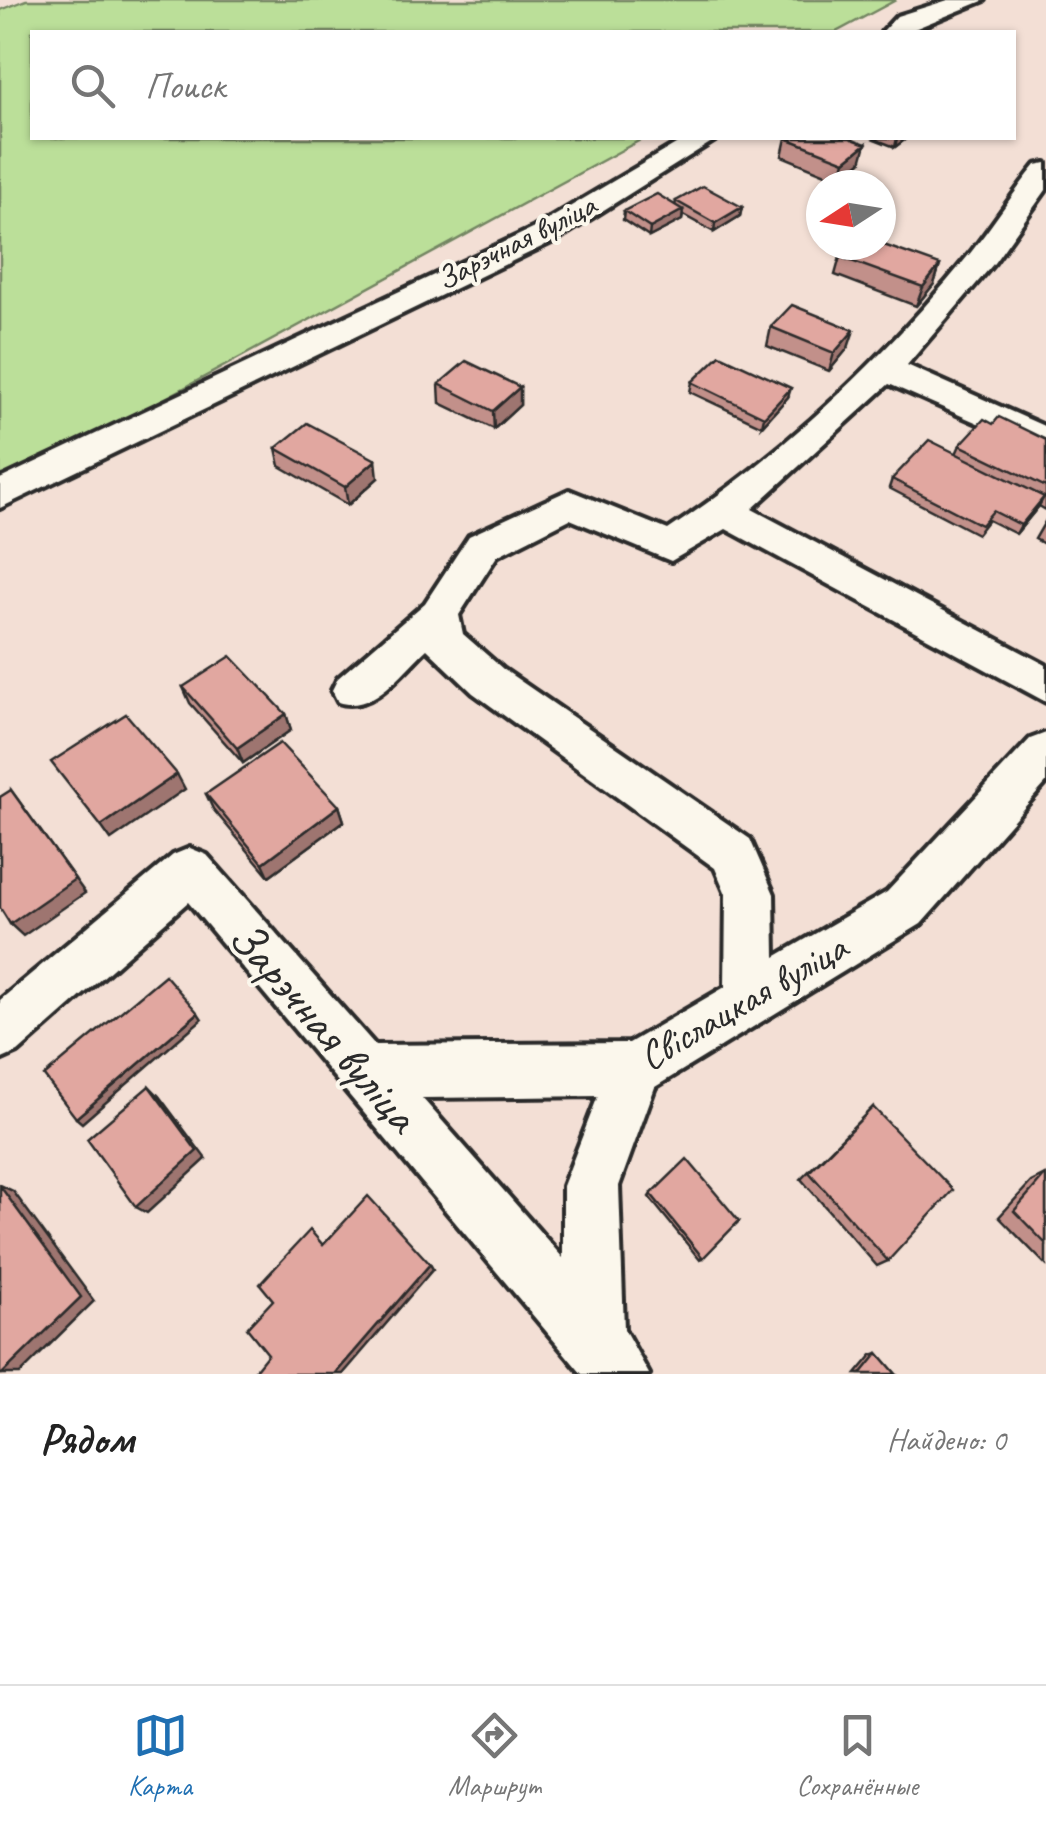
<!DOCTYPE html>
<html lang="ru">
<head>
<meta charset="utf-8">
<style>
	body { margin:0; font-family:Caveat,sans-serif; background:#f6f6f6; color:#222 }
	.compass { position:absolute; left:806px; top:170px; width:90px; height:90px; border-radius:50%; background:#fff; box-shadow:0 2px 8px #0004; rotate:258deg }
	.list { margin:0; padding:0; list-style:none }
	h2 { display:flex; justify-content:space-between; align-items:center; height:130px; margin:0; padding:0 40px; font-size:42px }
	h2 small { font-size:32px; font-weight:400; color:#767676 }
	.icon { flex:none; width:55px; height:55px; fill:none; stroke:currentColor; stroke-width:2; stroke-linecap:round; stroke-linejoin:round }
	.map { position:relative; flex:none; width:1046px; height:1374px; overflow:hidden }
	.search { position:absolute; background:#fff; box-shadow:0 2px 8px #0004; left:30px; right:30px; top:30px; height:110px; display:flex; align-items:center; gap:25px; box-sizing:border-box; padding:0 35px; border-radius:0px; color:#767676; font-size:38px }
	.sheet { height:310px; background:#fff }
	nav { display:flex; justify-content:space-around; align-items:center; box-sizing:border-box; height:140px; border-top:2px solid #e0e0e0; background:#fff; font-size:28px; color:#767676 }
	nav a { display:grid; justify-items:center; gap:5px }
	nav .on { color:#1f6fb2 }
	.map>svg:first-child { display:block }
</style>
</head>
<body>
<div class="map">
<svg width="1046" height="1374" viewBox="0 0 1046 1374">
	<rect width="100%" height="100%" fill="#f3dfd5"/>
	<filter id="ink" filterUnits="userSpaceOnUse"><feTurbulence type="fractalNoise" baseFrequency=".01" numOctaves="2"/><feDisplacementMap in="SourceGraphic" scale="20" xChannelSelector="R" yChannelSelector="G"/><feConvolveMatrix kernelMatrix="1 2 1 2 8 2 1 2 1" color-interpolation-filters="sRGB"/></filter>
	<g filter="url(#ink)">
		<path fill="#bbdf99" stroke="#738562" stroke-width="2.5" d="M26 0H896L836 32H32V138H644L0 488V10Z"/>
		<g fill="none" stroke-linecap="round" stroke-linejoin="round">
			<g stroke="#2b2b2b" stroke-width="8">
				<path id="minor" d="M948 0H985L907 32H882L897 16Z
					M686 138H718L556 240 0 508V479L534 228Z
					M1046 163V190L994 263 907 365 1046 427V453L889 384 752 509 1046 665V702L726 529 671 561 570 519 497 556 459 615 463 634 503 669 750 839 774 894 775 957 887 892 1030 739 1046 733V783L921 924 655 1087 619 1186 624 1329 649 1374H582L188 902 18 1052 0 1060V1000L173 855 190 848 207 855 375 1045 629 1043 725 987 726 894 715 868 473 693 427 649C403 671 373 714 338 702L332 690 338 678 425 603 469 536 569 490 668 530C783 454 885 358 972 251 994 223 1013 193 1036 165ZM598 1096 563 1186V1258L422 1098Z"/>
			</g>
			<use href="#minor" fill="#fbf7ec" fill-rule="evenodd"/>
		</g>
		<path fill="#c2908a" stroke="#2b2b2b" stroke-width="2.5" d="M786 138 861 162 840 180 782 156Z
			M872 138H907L895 147Z
			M676 201 742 207 740 216 714 232 683 215 682 220 649 237 623 220 624 211 675 206Z
			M840 257 940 265 934 284 916 306 835 275Z
			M771 327 848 348 829 371 767 346Z
			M692 382 788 397 762 426 690 392Z
			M439 384 520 387V405L494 429 440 403Z
			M993 424 1046 440V510L1039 506 1016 534 988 520 977 534 889 488 892 479 956 454 960 445Z
			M276 448 378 478 348 505 280 466Z
			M1046 520V545L1035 539Z
			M183 687 286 714 291 730 243 763 190 703Z
			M206 794 339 806 344 821 269 876 213 809Z
			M873 1107 888 1261 877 1266 801 1179Z
			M1045 1175H1046V1265L999 1217 1031 1182Z
			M651 1194 739 1221 700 1260 649 1197Z
			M878 1353 896 1374H856L872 1355Z"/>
		<path fill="#9e7570" stroke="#2b2b2b" stroke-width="2.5" d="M897 138H907L895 147Z
			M866 144 861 162 840 180 845 161Z
			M742 207 740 216 714 232 715 223Z
			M683 210 682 220 649 237 650 228Z
			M940 265 934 284 916 306 923 287Z
			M854 330 848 348 829 371 834 353Z
			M520 387V405L494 429 493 411Z
			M791 388 788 397 762 426 764 417Z
			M376 460 378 478 348 505 345 487Z
			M1044 497 1039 506 1016 534 1021 525Z
			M286 714 291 730 243 763 237 748Z
			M177 774 185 789 111 840 101 826Z
			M11 790 85 893 23 936 10 924Z
			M339 806 344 821 269 876 263 863Z
			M198 1013 202 1019 82 1123 76 1118Z
			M149 1086 159 1096 206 1159 147 1213 136 1207Z
			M0 1185 13 1191 94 1301 20 1374H2Z
			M430 1264 433 1269 343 1374H335Z"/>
		<path fill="#e1a7a0" stroke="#2b2b2b" stroke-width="2.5" d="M786 138H850L866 144 845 161Z
			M703 186 742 207 715 223 676 201Z
			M657 194 683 210 650 228 624 211Z
			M881 244 940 265 923 287 840 257 850 245Z
			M792 305 854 330 834 353 771 327Z
			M720 355 791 388 764 417 692 382Z
			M466 361 520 387 493 411 439 384Z
			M999 417 1046 440V487L960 445 984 419 993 424Z
			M307 423 376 460 345 487 276 448Z
			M929 440 1044 497 1021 525 993 511 981 525 892 479Z
			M231 656 286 714 237 748 183 687Z
			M126 714 177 774 101 826 51 762Z
			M280 743 339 806 263 863 206 794Z
			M11 790 75 879 10 924 0 908V797Z
			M165 975 198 1013 76 1118 44 1076Z
			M149 1086 197 1151 136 1207 87 1139Z
			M873 1107 953 1190 888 1261 809 1172Z
			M687 1159 739 1221 703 1258 651 1194Z
			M1045 1175H1046V1244L1014 1211Z
			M0 1186 81 1297 2 1374H0Z
			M368 1196 430 1264 335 1374H252L268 1354 247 1328 273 1300 260 1284 310 1230 323 1245Z
			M878 1353 896 1374H861Z"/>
	</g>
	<g text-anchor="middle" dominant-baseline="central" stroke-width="8" stroke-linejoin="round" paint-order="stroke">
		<g font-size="32" fill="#2b2b2b" stroke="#fbf7ec">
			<text transform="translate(516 242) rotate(-27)">Зарэчная вуліца</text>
		</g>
		<g font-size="40" fill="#2b2b2b" stroke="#fbf7ec">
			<text transform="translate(743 1002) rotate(-30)">Свіслацкая вуліца</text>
		</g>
		<g font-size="48" fill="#2b2b2b" stroke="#fbf7ec">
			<text transform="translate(324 1026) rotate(49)">Зарэчная вуліца</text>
		</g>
	</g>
</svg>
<svg class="compass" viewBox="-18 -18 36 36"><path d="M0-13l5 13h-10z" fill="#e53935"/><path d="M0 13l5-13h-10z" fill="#767676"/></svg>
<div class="search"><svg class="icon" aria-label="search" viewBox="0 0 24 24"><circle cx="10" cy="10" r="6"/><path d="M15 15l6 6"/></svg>Поиск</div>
</div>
<section class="sheet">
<h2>Рядом<small>Найдено: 0</small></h2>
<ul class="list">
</ul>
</section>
<nav>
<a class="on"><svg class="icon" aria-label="map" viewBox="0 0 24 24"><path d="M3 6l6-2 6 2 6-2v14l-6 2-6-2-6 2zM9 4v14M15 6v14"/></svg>Карта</a>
<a><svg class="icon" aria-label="directions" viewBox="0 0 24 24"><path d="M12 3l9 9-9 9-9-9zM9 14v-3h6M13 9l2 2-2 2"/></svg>Маршрут</a>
<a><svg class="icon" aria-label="saved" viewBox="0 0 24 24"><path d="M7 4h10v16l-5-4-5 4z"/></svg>Сохранённые</a>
</nav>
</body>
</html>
